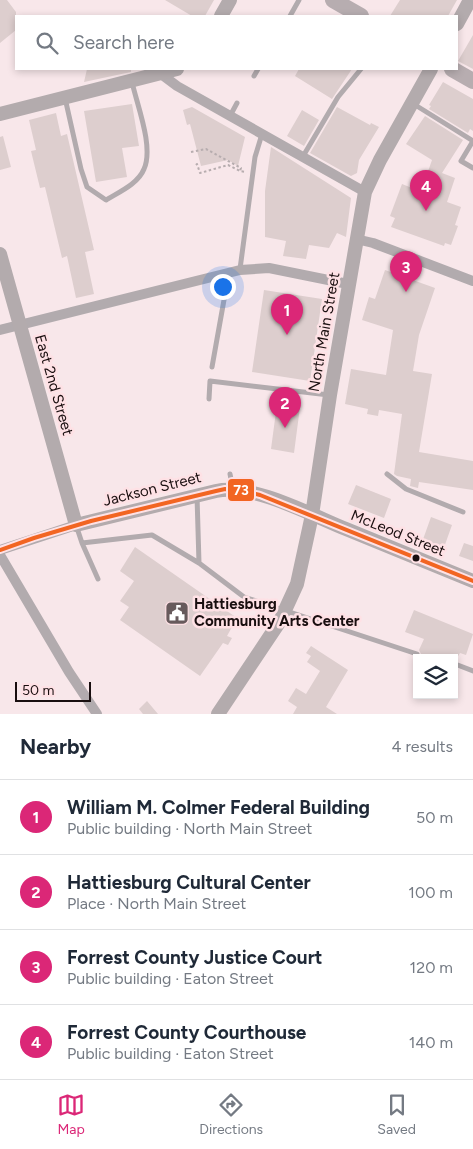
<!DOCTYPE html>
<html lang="en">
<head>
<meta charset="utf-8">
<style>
	body { margin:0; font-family:Figtree,sans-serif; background:#f2f2f3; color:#1f2937 }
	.controls { position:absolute; right:15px; bottom:15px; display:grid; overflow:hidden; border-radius:0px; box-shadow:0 2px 8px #0003 }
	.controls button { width:45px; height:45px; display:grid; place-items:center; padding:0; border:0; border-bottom:1px solid #e0e1e3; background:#fff; color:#1f2937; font:25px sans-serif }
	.scale { position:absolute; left:15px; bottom:12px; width:76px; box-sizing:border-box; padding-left:5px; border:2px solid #190e0f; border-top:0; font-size:14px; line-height:18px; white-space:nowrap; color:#190e0f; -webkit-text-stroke:4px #fee1e5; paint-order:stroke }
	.you { position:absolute; left:222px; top:286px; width:18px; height:18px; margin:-12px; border:4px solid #fff; border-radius:50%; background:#1a73e8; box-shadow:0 0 0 8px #1a73e833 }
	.badge { display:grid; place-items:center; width:32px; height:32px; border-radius:50%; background:#db2777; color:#fff; font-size:16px; font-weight:700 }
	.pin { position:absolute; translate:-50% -41px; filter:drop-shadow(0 1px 2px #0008) }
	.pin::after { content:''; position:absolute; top:26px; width:18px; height:15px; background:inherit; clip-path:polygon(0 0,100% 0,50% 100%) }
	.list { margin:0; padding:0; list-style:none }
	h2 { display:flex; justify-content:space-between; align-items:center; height:65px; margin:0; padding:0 20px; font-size:21px }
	h2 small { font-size:16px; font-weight:400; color:#747a83 }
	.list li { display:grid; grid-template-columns:32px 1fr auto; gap:15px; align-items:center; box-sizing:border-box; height:75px; padding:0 20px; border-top:1px solid #e0e1e3 }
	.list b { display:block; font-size:19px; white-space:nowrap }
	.list p { margin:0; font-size:16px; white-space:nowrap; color:#747a83 }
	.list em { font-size:16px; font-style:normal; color:#747a83 }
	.icon { flex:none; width:28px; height:28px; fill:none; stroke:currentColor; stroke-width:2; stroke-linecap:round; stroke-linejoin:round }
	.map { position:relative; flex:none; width:473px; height:714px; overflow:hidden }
	.search { position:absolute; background:#fff; box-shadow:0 2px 8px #0003; left:15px; right:15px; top:15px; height:55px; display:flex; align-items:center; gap:12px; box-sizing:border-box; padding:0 18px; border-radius:0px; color:#747a83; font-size:19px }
	.sheet { height:365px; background:#fff }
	nav { display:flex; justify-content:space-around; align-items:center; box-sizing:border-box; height:70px; border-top:1px solid #e0e1e3; background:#fff; font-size:14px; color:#747a83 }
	nav a { display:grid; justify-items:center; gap:2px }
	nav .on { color:#db2777 }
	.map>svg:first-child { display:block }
</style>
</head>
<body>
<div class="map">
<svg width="473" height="714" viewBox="0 0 473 714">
	<rect width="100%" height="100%" fill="#f8e7ea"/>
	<path fill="#ddcece" d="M0 0H7L16 12V30L0 43Z
		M165 0H214L205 16H192Z
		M400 0H457L448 16H390Z
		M473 35V69L458 61Z
		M87 69H131V72L84 82Z
		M299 69H352L332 99 295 76Z
		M443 82 473 99V131L470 129 468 133 429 109 431 106 429 105Z
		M132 104 139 146 122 148 127 177 96 182 84 111Z
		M192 107 245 137 238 166 228 160 201 166 190 124 187 125 183 110Z
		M337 107 370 125 371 123 379 127 359 160 357 173 351 176 310 153Z
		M302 110 319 120 304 146 287 136Z
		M56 113 61 136 67 134 94 250 85 252 94 294 76 298 67 256 62 258 45 187 40 188 31 151 36 150 29 120Z
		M425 116 463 140 442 173 455 178 447 202 461 207 455 225 458 226 451 245 445 243 444 246 391 227 395 218 390 216 402 184 412 188 417 173 426 177 432 160 406 144Z
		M3 136 11 167 0 170V137Z
		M271 147 351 198 346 237 337 233 329 248 309 245 306 259 283 256 286 241 265 237V191Z
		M385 270 435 288 419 335 413 371 432 374 419 452 473 461V490L419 482 418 488 410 486 411 479 397 476 394 474 402 414 379 410 378 416 367 414 368 409 345 404 351 369 386 375 393 330 362 320 369 297 375 299Z
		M264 290 322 299 310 381 252 372Z
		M277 404 300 407 294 453 271 449Z
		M356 485 391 499 384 518 348 504Z
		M431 517 452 525 442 553 421 545Z
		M464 543 473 546V561L459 556Z
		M135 547 237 618 227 636 232 638 228 645 223 643 200 676 120 620 129 607 120 601 134 581 120 571Z
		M414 610 473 634 466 655 460 653 457 658H419L421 654 419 650 424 639 405 632Z
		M311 646 348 670 326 707 337 714H293L297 707 288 701 296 688 306 694 320 671 307 662 311 656 306 653Z
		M147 701 158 714H143L139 709Z"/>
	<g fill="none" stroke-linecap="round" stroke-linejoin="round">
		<path stroke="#b7adaf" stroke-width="2" stroke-dasharray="2.5 2.5" stroke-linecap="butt" d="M191 152 206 149 241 168 240 171
			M196 165 197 164 200 173 228 165 240 171 246 172"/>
		<path stroke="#b2abae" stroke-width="5" d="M290 16 299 0
			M254 76 258 69
			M65 98 81 169 87 187 106 200C119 192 138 184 144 169 154 147 137 105 132 82
			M412 103 473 141
			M230 116 237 103
			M473 141 461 161 473 168
			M302 158 338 97 361 69
			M240 269 255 157 262 134
			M212 367 229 272
			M209 399 210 381 329 395
			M230 474 233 489
			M387 474 406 489 463 512
			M197 496 199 563 244 597 417 654
			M76 525 82 543 152 535 199 563
			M82 543 98 579
			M455 664 473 671"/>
		<path stroke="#b2abae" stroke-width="10" d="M161 74 177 86 365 192
			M356 239 373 243 473 281
			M0 330 240 270 269 268 348 284
			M0 550 76 525
			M0 555 69 672 97 714"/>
		<path stroke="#b3abad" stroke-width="14" d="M221 16 230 0
			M457 24 470 0
			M0 114 177 69
			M0 254 76 525 216 491C253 483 311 515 346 529 388 546 431 564 473 581
			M218 714 280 621 297 584 312 515 330 395 365 192 380 160 431 69"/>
		<path stroke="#b7adb0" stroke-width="16" d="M333 0 361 16
			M452 69 473 81"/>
		<g stroke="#fee1e5" stroke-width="8">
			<path id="bus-1" d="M0 550 34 538 91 521 216 491 225 489 240 490 260 495 473 581"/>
		</g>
		<use href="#bus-1" stroke="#f26522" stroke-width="4"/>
	</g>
	<defs>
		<g id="civic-square" transform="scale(1.25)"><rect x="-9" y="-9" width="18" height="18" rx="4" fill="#675a5c" stroke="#fee1e5"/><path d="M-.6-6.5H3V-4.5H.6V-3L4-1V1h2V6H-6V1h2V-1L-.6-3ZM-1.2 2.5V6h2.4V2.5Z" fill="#fff"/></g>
	</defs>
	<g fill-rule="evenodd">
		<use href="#civic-square" x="177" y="613"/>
	</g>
	<circle fill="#190e0f" stroke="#fee1e5" stroke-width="2" cx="416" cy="558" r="4.5"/>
	<g text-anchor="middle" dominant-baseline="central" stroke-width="5" stroke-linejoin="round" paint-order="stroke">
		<g font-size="15" fill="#190e0f" stroke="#fee1e5">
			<text transform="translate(324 332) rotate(-80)">North Main Street</text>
			<text transform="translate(54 385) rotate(74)">East 2nd Street</text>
			<text transform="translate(152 489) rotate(-14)">Jackson Street</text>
			<text transform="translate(398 533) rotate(22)">McLeod Street</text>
		</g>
		<g font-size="15" font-weight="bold" fill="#190e0f" stroke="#fee1e5" text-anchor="start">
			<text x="194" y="604">Hattiesburg<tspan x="194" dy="17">Community Arts Center</tspan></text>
		</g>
	</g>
	<rect stroke="#fee1e5" stroke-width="2" x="227" y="478" width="28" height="24" rx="5" fill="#f26522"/>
	<g font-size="14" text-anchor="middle" font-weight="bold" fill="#fff">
		<text x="241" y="495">73</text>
	</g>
</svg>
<div class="controls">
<button><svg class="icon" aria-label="layers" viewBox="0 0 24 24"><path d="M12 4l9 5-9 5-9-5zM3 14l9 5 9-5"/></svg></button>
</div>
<div class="scale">50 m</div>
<div class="you"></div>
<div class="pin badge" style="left:287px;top:335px">1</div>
<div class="pin badge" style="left:285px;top:428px">2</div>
<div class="pin badge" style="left:406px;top:292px">3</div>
<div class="pin badge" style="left:426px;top:211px">4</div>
<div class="search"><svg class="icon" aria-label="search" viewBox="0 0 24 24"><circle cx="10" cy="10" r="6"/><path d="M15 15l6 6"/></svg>Search here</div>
</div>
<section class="sheet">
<h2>Nearby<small>4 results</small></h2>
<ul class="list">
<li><span class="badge">1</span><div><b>William M. Colmer Federal Building</b><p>Public building · North Main Street</p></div><em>50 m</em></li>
<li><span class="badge">2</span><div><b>Hattiesburg Cultural Center</b><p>Place · North Main Street</p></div><em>100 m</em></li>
<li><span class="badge">3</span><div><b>Forrest County Justice Court</b><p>Public building · Eaton Street</p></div><em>120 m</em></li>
<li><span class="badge">4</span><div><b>Forrest County Courthouse</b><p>Public building · Eaton Street</p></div><em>140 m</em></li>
</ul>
</section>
<nav>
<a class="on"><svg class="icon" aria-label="map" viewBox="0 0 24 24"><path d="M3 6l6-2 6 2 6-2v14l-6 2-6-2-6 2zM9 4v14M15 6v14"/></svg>Map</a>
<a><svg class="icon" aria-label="directions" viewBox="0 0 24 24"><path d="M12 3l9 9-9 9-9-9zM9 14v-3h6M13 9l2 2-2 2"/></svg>Directions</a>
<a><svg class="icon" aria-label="saved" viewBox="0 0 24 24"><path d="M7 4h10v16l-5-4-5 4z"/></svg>Saved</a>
</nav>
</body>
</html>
